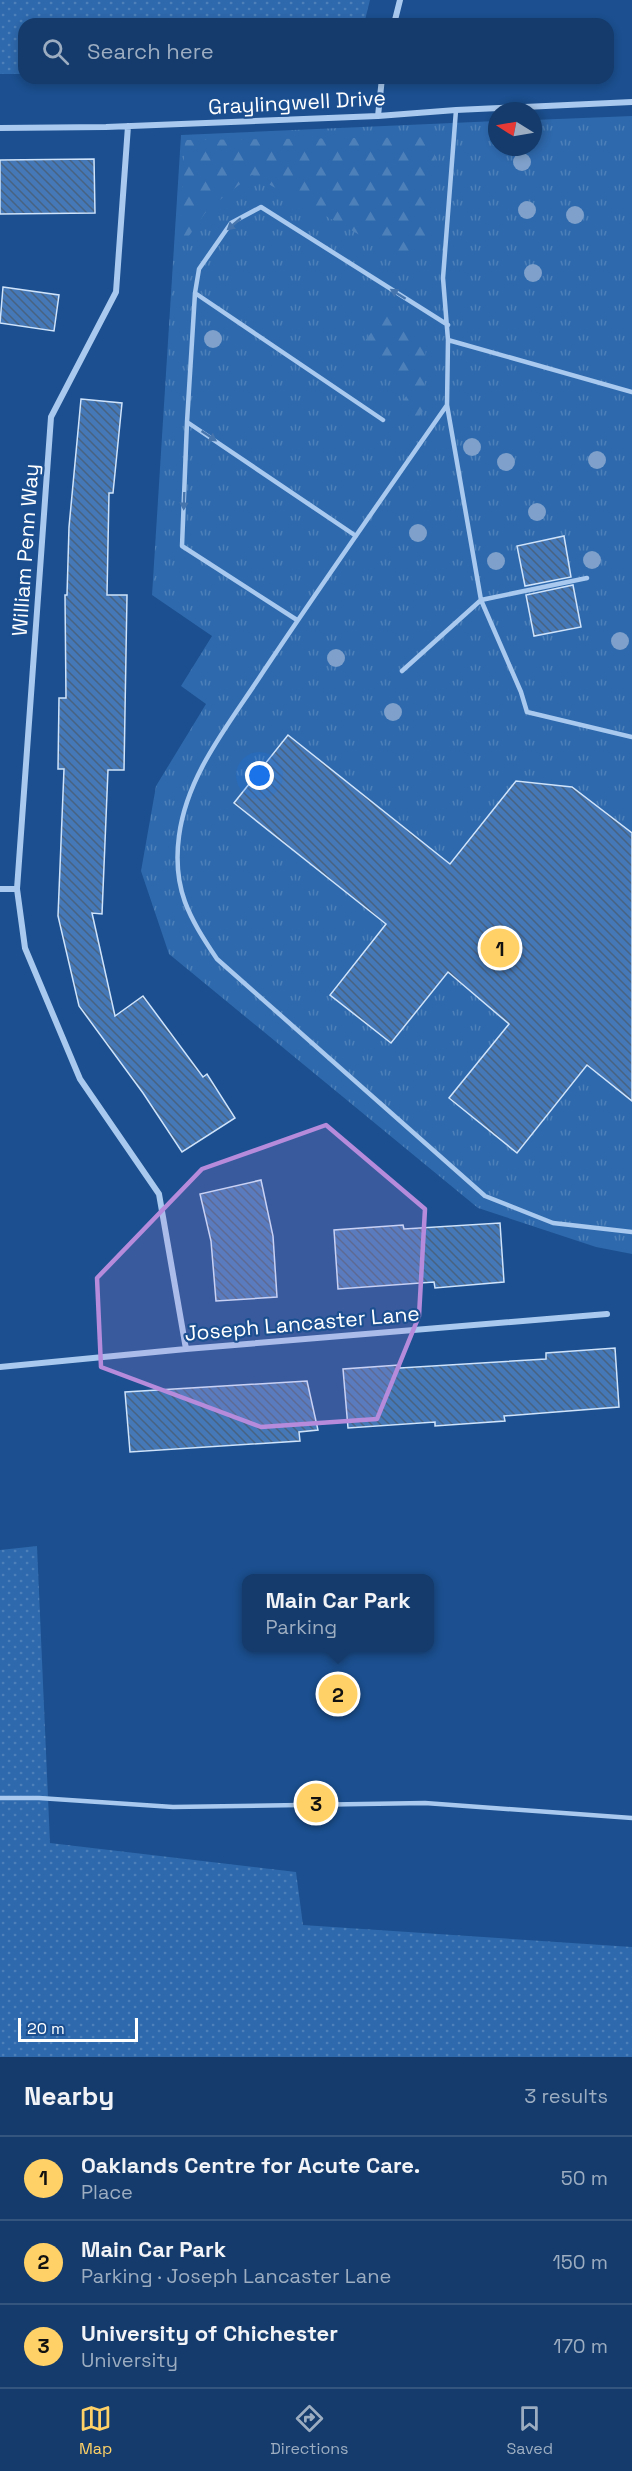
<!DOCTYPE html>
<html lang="en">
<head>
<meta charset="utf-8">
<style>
	body { margin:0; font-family:"Space Grotesk",sans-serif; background:#214673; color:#f1f3f6 }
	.compass { position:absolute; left:488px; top:102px; width:54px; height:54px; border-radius:50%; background:#143b6b; box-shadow:0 3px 9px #0003; rotate:281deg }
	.scale { position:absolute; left:18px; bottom:15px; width:120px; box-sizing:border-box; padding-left:6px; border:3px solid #fff; border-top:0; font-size:16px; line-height:21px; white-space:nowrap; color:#fff; -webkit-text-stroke:4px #1b4f8f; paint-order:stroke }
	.you { position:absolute; left:260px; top:776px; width:21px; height:21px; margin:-15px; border:4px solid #fff; border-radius:50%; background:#1a73e8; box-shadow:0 0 0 9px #1a73e833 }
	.badge { display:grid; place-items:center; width:39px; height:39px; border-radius:50%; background:#ffd166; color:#111; font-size:20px; font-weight:700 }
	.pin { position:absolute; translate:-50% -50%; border:3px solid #fff; box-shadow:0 2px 6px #0006 }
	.popup { position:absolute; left:242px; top:1574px; width:192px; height:78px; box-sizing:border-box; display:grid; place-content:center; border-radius:12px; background:#143b6b; filter:drop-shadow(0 2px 4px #0005); font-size:20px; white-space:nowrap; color:#9dadc1 }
	.popup b { font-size:22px; color:#f1f3f6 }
	.popup::after { content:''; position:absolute; left:50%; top:100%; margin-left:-12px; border:12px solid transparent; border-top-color:#143b6b }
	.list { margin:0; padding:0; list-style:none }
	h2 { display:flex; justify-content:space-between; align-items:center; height:78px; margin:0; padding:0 24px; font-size:26px }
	h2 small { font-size:20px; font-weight:400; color:#9dadc1 }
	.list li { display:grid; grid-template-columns:39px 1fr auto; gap:18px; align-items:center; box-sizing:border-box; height:84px; padding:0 24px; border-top:2px solid #33557e }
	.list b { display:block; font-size:22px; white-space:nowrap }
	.list p { margin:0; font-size:20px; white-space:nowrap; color:#9dadc1 }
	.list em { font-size:20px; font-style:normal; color:#9dadc1 }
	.icon { flex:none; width:33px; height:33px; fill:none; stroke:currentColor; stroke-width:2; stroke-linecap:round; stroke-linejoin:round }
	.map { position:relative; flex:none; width:632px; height:2057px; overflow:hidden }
	.search { position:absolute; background:#143b6b; box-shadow:0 3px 9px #0003; left:18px; right:18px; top:18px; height:66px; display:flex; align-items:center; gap:15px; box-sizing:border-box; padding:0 21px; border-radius:18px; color:#9dadc1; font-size:22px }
	.sheet { height:330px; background:#143b6b }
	nav { display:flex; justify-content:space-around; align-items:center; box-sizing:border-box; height:84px; border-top:2px solid #33557e; background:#143b6b; font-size:16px; color:#9dadc1 }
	nav a { display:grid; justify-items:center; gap:3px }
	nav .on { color:#ffd166 }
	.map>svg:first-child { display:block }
</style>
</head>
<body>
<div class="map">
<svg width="632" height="2057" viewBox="0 0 632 2057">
	<defs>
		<pattern id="grass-tufts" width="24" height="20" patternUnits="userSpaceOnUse" patternTransform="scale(1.5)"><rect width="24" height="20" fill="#2e69ad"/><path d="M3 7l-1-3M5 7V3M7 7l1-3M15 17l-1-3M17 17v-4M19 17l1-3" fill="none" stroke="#4d80b9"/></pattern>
		<pattern id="forest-firs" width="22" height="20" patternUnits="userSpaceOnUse" patternTransform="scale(1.5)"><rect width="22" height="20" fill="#2e69ad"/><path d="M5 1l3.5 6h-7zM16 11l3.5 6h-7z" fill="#4d80b9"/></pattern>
		<pattern id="park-dots" width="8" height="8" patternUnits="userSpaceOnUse" patternTransform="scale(1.5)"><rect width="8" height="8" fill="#2e69ad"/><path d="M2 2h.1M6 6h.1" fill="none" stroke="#4d80b9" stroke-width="1.8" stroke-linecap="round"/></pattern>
		<pattern id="building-back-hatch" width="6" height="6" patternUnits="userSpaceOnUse" patternTransform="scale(1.5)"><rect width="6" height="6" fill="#4478b7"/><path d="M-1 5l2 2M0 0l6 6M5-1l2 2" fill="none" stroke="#486282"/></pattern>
	</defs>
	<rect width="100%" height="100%" fill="#1b4f8f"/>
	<path fill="url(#grass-tufts)" d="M632 116V1254L596 1247 478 1208 169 954 141 871 156 786 206 704 181 686 212 636 152 595 181 135 497 121V147H533V120Z"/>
	<path fill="url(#forest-firs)" d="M436 137 430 241 410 263 252 175 208 209 179 250 185 140Z
		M387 310 426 335 424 409 416 422 398 408 413 386 361 347Z"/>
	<path fill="url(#park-dots)" d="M0 0H370L364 24H24V74H0Z
		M37 1546 50 1843 296 1872 303 1925 632 1947V2057H0V1550Z"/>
	<path fill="url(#building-back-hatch)" stroke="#cfe3fa" stroke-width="1.5" d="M94 159 95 213 0 214V160Z
		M3 287 59 295 54 331 0 323Z
		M81 399 122 403 113 493H109L107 595H127L124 770H108L102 914 92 913 115 1016 143 996 203 1077 207 1074 235 1118 182 1152 143 1093 79 1006 58 916 64 769H58L59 698H66L65 595H67L69 527Z
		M564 536 571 577 525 586 517 546Z
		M573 585 581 627 534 636 526 595Z
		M288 735 450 864 516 781 572 787 632 833V1101L587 1065 517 1153 449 1098 509 1024 448 972 391 1043 330 995 386 924 234 803Z
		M261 1180 273 1236 277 1297 216 1301 211 1241 200 1194Z
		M500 1223 504 1282 435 1288 434 1282 338 1289 334 1230 403 1225 404 1229Z
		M615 1348 619 1407 504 1416 505 1421 435 1426V1422L348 1428 343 1369 399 1365 400 1368 546 1359V1353Z
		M307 1381 318 1430 299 1432 300 1441 130 1452 125 1392Z"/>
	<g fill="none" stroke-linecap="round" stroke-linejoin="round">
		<path stroke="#a9c9ee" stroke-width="4.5" d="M456 110 443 278 448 340 447 405 481 600 521 692 527 712 632 737
			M195 293 383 420
			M448 340 632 392
			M447 405C385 494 323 582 263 672 230 723 187 774 179 836 172 889 189 917 217 959L485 1196 553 1223 632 1232
			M187 422 182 546 297 620
			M356 536 187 422 195 293 199 269 231 223 261 207 448 325
			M402 671 481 600 587 578
			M0 1798H39L173 1807 425 1803 632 1818"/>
		<path stroke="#a9c9ee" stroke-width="6" d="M394 24 400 0
			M378 116 382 78
			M128 126 116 292 51 417 17 889 25 948 80 1079 159 1194 186 1349
			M0 128 106 127 378 116 456 110 632 102
			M0 889H17
			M0 1367 186 1349 607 1314"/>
	</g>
	<g fill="#7ea0ca">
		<circle cx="522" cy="162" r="9"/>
		<circle cx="527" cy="210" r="9"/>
		<circle cx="575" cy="215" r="9"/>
		<circle cx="533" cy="273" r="9"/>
		<circle cx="213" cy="339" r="9"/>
		<circle cx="472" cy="447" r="9"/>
		<circle cx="597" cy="460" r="9"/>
		<circle cx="506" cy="462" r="9"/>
		<circle cx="537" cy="512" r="9"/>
		<circle cx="418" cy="533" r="9"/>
		<circle cx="592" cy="560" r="9"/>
		<circle cx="496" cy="561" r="9"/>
		<circle cx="620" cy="641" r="9"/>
		<circle cx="336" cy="658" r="9"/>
		<circle cx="393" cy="712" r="9"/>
	</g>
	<defs><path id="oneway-solid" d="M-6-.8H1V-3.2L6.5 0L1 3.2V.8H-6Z" transform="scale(1.5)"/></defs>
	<g fill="#4674ac">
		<use href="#oneway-solid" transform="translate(234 224) rotate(140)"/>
		<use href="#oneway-solid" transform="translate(398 294) rotate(-148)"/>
		<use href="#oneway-solid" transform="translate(209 436) rotate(34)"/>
		<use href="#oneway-solid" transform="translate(184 501) rotate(92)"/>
	</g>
	<path fill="#b68bdc" fill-opacity="0.2" stroke="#b68bdc" stroke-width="4.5" stroke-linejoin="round" d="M326 1125 425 1209 419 1316 377 1419 261 1427 101 1367 97 1278 202 1169Z"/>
	<g text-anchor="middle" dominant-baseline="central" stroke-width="4.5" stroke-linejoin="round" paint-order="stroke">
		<g font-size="21" fill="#fff" stroke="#1b4f8f">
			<text transform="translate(297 102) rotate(-3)">Graylingwell Drive</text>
			<text transform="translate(25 550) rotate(-86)">William Penn Way</text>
			<text transform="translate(302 1323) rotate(-5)">Joseph Lancaster Lane</text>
		</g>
	</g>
</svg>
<svg class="compass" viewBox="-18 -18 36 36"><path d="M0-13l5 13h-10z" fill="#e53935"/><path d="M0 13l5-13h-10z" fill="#9dadc1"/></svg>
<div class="scale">20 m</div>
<div class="you"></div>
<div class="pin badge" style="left:500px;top:948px">1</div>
<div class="pin badge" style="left:338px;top:1694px">2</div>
<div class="popup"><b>Main Car Park</b>Parking</div>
<div class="pin badge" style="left:316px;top:1803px">3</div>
<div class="search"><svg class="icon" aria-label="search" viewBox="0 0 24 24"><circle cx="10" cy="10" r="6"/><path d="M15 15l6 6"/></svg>Search here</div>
</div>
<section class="sheet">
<h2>Nearby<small>3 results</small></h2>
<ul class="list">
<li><span class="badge">1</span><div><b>Oaklands Centre for Acute Care.</b><p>Place</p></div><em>50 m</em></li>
<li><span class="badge">2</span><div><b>Main Car Park</b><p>Parking · Joseph Lancaster Lane</p></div><em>150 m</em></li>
<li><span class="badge">3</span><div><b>University of Chichester</b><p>University</p></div><em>170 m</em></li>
</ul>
</section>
<nav>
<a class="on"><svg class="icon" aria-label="map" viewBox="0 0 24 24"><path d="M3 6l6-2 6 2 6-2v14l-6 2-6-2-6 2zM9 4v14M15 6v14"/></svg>Map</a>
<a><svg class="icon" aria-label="directions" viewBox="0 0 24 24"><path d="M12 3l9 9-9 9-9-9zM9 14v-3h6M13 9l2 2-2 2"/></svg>Directions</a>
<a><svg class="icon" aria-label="saved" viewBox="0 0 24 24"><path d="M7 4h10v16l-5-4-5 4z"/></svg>Saved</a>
</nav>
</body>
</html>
